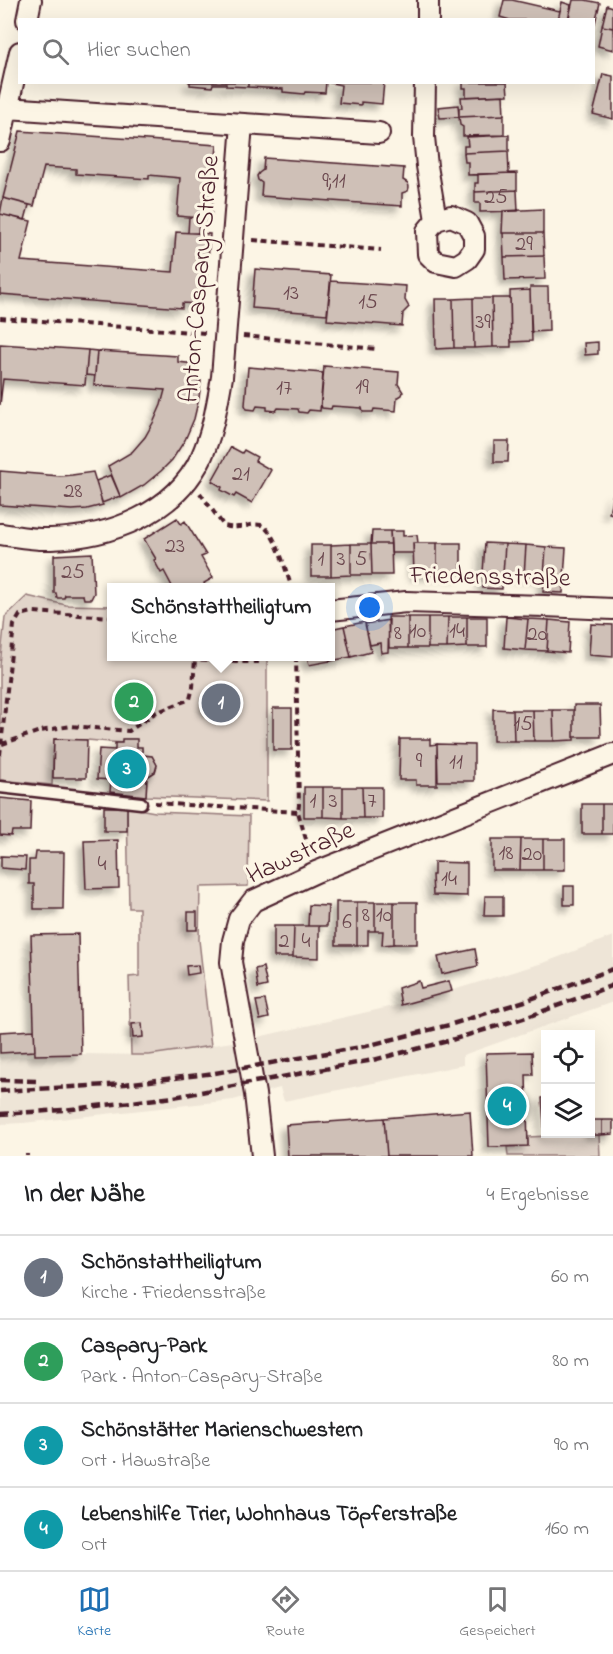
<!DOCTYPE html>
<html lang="de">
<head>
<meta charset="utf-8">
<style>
	body { margin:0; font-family:"Indie Flower",sans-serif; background:#f2f2f2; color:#202124 }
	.controls { position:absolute; right:18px; bottom:18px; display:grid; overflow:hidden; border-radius:0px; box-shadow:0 6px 24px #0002 }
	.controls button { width:54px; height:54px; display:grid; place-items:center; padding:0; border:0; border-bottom:2px solid #e0e0e0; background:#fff; color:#202124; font:30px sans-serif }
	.you { position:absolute; left:370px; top:608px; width:21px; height:21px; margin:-15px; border:4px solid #fff; border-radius:50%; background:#1a73e8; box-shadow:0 0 0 9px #1a73e833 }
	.badge { display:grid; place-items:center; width:39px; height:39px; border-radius:50%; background:#1f6fb2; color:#fff; font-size:20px; font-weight:700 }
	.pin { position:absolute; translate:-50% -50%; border:3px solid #fff; box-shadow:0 2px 6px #0006 }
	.popup { position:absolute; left:107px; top:583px; width:228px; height:78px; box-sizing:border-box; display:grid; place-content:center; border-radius:0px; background:#fff; filter:drop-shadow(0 2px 4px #0005); font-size:20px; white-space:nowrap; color:#757577 }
	.popup b { font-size:22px; color:#202124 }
	.popup::after { content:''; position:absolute; left:50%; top:100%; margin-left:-12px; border:12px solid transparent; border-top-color:#fff }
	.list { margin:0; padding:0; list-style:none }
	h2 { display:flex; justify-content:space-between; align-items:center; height:78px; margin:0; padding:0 24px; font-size:26px }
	h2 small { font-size:20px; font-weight:400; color:#757577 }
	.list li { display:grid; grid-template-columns:39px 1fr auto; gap:18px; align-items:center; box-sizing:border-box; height:84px; padding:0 24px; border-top:2px solid #e0e0e0 }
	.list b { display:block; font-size:22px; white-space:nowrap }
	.list p { margin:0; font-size:20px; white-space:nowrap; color:#757577 }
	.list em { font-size:20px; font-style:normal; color:#757577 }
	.icon { flex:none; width:33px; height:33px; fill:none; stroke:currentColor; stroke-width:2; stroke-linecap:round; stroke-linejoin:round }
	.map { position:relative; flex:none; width:613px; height:1156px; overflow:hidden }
	.search { position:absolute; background:#fff; box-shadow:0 6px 24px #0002; left:18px; right:18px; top:18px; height:66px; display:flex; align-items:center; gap:15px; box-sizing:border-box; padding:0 21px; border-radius:0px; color:#757577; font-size:22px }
	.sheet { height:414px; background:#fff }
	nav { display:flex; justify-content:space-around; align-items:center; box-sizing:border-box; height:84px; border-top:2px solid #e0e0e0; background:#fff; font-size:16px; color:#757577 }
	nav a { display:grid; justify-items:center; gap:3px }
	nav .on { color:#1f6fb2 }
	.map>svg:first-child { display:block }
</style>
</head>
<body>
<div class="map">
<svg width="613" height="1156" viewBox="0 0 613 1156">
	<defs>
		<filter id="shadow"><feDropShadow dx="-5.5" dy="5.5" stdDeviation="3" flood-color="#0004"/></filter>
	</defs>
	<rect width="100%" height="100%" fill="#fcf5e5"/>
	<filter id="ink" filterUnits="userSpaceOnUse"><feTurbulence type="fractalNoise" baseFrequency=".0167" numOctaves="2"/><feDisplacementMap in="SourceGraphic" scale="12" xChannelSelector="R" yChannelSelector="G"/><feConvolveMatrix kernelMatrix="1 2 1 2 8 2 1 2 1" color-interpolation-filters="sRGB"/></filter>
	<g filter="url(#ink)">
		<path fill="#eee5d7" d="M613 936V1002L463 1055V1065L284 1101 280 1088 233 1100 23 1123 0 1124V1057L81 1054 149 1055 245 1040 420 1000 546 962Z"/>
		<path fill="#e2d5ca" stroke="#967a7a" stroke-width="1.5" d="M27 596 66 605 111 606 112 656 267 657V801L146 796 147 777 155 772 157 765 152 756 142 755V748L137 747 136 739H123L122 743 87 740 54 739 52 785 0 780V665L5 617Z
			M127 807 155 812 249 816 248 886 200 887 199 940 211 1046 149 1055H131L129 977 139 976V908H129Z
			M570 1135H599L600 1156H508L507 1147 528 1146V1137Z"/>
		<path fill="#cfc0b7" stroke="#4a1f2b" stroke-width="1.5" filter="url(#shadow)" d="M504 0H512L560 11 558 20H510L500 17Z
			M573 0H585L600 3 595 23H594V20H579L569 17Z
			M562 2 571 5 568 20H558Z
			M607 5 613 7V28L602 26Z
			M602 26 613 28V50L598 46Z
			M603 74 613 76V119L593 114Z
			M189 82H248V87L226 86V84H213L212 87 190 85V83Z
			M248 82H326L325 93 305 92 304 94 283 92V89L248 87Z
			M326 82H384L382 104 361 102V105L339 103 341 85Z
			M463 82H507L508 95 466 97V88H463Z
			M503 95 504 115 459 117V108H462L461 97Z
			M458 105 459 117 440 118 438 107Z
			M504 115V135L463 136V127L460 125 459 117Z
			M20 131 217 145 211 219 177 216 180 178 149 175V179L76 174V169L44 167 34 206 3 198Z
			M509 135V151L464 153V146H468L467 137Z
			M508 151 509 173 468 175V162H465L464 153Z
			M264 158 404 168 403 180 408 183 409 187 408 191 402 193V206L261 196 262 183 258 180 257 176 259 173 263 170Z
			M517 173V190L475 192V183H478V174Z
			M517 190 518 211 480 212V203H475V192Z
			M3 198 29 205 25 220 0 214Z
			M543 209V233H502L503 211Z
			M0 214 31 221 21 261 173 272 176 232 210 234 206 286H201L200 304 182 303V308L0 294Z
			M189 217 199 218 198 233H188Z
			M503 233H543L544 256 504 257Z
			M544 256 545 279 505 280 504 257Z
			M255 269 331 275 327 314 252 308Z
			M331 281 406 286 405 300 409 307 403 313 402 326 327 320Z
			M530 287H548L549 331 531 332Z
			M530 290 532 341 511 342 510 291Z
			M473 298H492L493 347 474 348Z
			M473 298 474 348H454L453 299Z
			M492 298H510L511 347H493Z
			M435 299H453L454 348 436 349Z
			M598 342V354L585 355 584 343Z
			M0 344 88 350 85 385 3 379 0 405Z
			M88 350 97 351 95 376 86 375Z
			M97 351 178 356V362L195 364 194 380 201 381 199 398 194 419 185 440 172 460 161 471 144 485 121 498 108 466 132 452 145 437 154 421 161 405 165 390 94 385Z
			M324 366 399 372 398 384 403 392 402 395 397 398 396 411 374 409 373 412H363L362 408 332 406 331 409 322 408 321 405Z
			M248 367 323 373 320 411 309 410 307 413 299 412 298 409 278 408 276 411 267 410V407L257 406 255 410 247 409 245 405Z
			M494 441H509L508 462H494Z
			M231 447 242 453 244 450 257 457 255 461 271 470 252 503 236 494 234 497 221 490 222 487 212 481Z
			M0 471 60 476 72 475 93 472 103 505 87 509 72 510 0 505Z
			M111 475 120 496 102 503 96 481Z
			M613 493V514L609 513Z
			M177 518 181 524 185 521 206 555 201 557 213 578 204 583 206 588H173L164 571 161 573 154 560 156 559 144 539Z
			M372 531H390L391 544H371Z
			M390 531H403V536L417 535 418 543H413L414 553H391Z
			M413 543H437V574H414Z
			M437 543H461V574H437Z
			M485 543 505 544 503 575 483 573Z
			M351 544H371L372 575H351Z
			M351 544V575L331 576V545Z
			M371 544H391L392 575H372Z
			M505 544 526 545 524 576 503 575Z
			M311 545H331V576H311Z
			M526 545 546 547 544 577 524 576Z
			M546 547 566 548 564 578 544 577Z
			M92 553 94 593 91 599H84L83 595H65L64 598H57L56 593H54V555Z
			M484 573 503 575 502 589 483 588Z
			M544 577 564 578 563 593 543 592Z
			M388 617H408V648H389Z
			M408 617H428V648H408Z
			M428 617H448L447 648H428Z
			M448 617H467V647L447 648Z
			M467 617H487V647H467Z
			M506 617 528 619 525 650 504 648Z
			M528 619 549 620 547 651 525 650Z
			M389 620 388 652 381 653 380 643 370 645 365 624Z
			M549 620 570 622 568 653 547 651Z
			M365 622 371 652 351 657 344 626Z
			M591 624 613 625V657L589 655Z
			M344 626 351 657 330 661V629Z
			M307 656H329L330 661 309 665Z
			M208 690 229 693 228 695 234 699 236 705 232 709H225V713L204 709Z
			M574 705H600L601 737H574Z
			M273 708H292V750H273Z
			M493 709 513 710 514 741H493Z
			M513 710H533L534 741H514Z
			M533 710H553L554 741H534Z
			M553 710H574V740L554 741Z
			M54 739 87 740 86 778H53Z
			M122 739H137V747H142V755L152 756 157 765 155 772 147 777 146 796 110 792 111 780 97 779 99 749 115 750V743H122Z
			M400 739H430V745L437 744V785H416V780H399Z
			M437 744 474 745V781H438Z
			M304 787H323V817H304Z
			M323 787H343V818L323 817Z
			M343 787H362L363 818H343Z
			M362 787H382V818H363Z
			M0 798 31 801 30 831H12L11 836 0 835Z
			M582 804H602V834H582Z
			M602 804H613V834H602Z
			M104 807H127V831H104Z
			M492 839H521L520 870H492Z
			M521 839H543V870H520Z
			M543 839H565V870H543Z
			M118 840 119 888 86 889 84 841Z
			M36 852H64L63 909H34V884H29V860H35Z
			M1 856 26 857 25 870 1 868Z
			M434 862 467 863V896L433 895 432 875H434Z
			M564 886H574V905H564Z
			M485 896H503V916H484Z
			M336 902H357V945H336Z
			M357 902H375V931H368V945H357Z
			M375 902H394V944L382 945 383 931H375Z
			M394 902H417V944H394Z
			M309 905 328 906 327 926H308Z
			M188 912H197V930H188Z
			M274 926H294L293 957H274Z
			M294 926H319V958L293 957Z
			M78 934 81 1054 35 1055 31 935Z
			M475 949 478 966 442 974 438 957Z
			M198 965 199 973 187 975 186 966Z
			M263 967 267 986 258 988 255 969Z
			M419 981 421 988 449 981 452 991 401 1005 398 988Z
			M265 1000 269 1018 260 1020 256 1001Z
			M142 1023 143 1037 133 1038 132 1024Z
			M34 1030 35 1051 0 1053V1032Z
			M532 1052 533 1075H526L528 1146 489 1147 486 1053Z
			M546 1097V1134L571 1135 545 1136 542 1098Z
			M470 1111 473 1156H387L384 1118Z
			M384 1118 387 1156H288L286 1125Z
			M590 1120H602V1135H571L590 1134Z
			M602 1120H613V1134L602 1135Z"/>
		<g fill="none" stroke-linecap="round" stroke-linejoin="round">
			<g stroke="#4a1f2b" stroke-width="15">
				<path id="lane" d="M0 787 141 803"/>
			</g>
			<g stroke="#4a1f2b" stroke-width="24">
				<path id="street" d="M27 20 31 0
					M428 20V0
					M425 82 424 137 427 166 436 220 427 231 428 254 436 262 456 266 467 259 474 249V236L467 223 451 216 436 220
					M7 108 379 133
					M0 141 20 52
					M0 534C16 536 34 540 51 539 110 537 174 514 201 458 213 432 217 405 222 377L242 124
					M330 610 406 602 545 606 613 609
					M262 1156 255 1094 231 962 233 941 239 919 253 901 316 872 613 754"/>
			</g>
			<path stroke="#4a1f2b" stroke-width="4" stroke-dasharray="6 4.5" stroke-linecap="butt" d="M253 240 381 250
				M0 318 206 333
				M243 336 376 349
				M200 493 224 526C229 527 233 528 238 527 246 527 253 523 261 525 276 531 286 573 292 588
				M191 656 195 659 236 662H261V656
				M296 656 299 805 298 812 310 853
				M2 744 40 731 71 726 129 731 155 713 190 699 193 687 195 659
				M0 755 14 625 20 615 33 612 112 617
				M155 803 298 812
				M27 1154V1156"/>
			<use href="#lane" stroke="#fcf5e5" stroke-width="10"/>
			<use href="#street" stroke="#fcf5e5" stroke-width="20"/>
			<path stroke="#4a1f2b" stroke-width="4.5" stroke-dasharray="9 4.5" stroke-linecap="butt" d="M0 1080 38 1081
				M0 1091 125 1084 215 1073 366 1046 449 1025 525 1001 613 969
				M0 1114 63 1110 174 1097 373 1060 448 1041 530 1016 613 985"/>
		</g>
	</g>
	<g text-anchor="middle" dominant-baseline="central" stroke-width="6" stroke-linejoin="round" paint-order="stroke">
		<g font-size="22" fill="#6b474e">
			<text x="334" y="182">9;11</text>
			<text x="496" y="198">25</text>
			<text x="524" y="245">29</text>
			<text x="291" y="294">13</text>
			<text x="368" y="303">15</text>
			<text x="483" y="323">39</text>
			<text x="362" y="388">19</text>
			<text x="284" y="389">17</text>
			<text x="241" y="475">21</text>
			<text x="73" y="492">28</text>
			<text x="175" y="547">23</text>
			<text x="321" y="560">1</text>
			<text x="341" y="560">3</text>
			<text x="361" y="560">5</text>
			<text x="73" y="573">25</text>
			<text x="418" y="632">10</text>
			<text x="457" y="632">14</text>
			<text x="398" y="634">8</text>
			<text x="537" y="635">20</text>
			<text x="523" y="725">15</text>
			<text x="419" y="762">9</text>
			<text x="456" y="763">11</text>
			<text x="313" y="802">1</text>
			<text x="333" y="802">3</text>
			<text x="372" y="802">7</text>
			<text x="506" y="854">18</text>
			<text x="532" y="855">20</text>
			<text x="102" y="865">4</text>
			<text x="449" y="880">14</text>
			<text x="366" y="916">8</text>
			<text x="384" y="916">10</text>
			<text x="347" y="923">6</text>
			<text x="284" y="942">2</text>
			<text x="306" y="942">4</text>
		</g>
		<g font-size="26" fill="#4a1f2b" stroke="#fcf5e5">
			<text transform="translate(201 279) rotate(-85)">Anton-Caspary-Straße</text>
			<text transform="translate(490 578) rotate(1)">Friedensstraße</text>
			<text transform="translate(301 854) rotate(-25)">Hawstraße</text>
		</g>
	</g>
</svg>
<div class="controls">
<button><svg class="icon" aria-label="locate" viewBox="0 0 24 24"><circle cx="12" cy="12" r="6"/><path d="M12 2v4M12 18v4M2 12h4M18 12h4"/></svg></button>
<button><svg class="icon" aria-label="layers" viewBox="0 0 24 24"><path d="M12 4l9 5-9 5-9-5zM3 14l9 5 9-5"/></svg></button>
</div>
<div class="you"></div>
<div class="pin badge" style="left:221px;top:703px;background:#6b7280">1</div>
<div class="popup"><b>Schönstattheiligtum</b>Kirche</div>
<div class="pin badge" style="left:134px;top:702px;background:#2e9e5b">2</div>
<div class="pin badge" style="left:127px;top:769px;background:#0f9aa8">3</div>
<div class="pin badge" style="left:507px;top:1106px;background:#0f9aa8">4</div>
<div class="search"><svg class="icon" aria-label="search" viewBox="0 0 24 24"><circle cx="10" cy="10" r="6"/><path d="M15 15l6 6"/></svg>Hier suchen</div>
</div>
<section class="sheet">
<h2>In der Nähe<small>4 Ergebnisse</small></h2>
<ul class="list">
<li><span class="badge" style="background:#6b7280">1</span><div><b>Schönstattheiligtum</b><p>Kirche · Friedensstraße</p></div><em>60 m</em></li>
<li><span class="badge" style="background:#2e9e5b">2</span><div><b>Caspary-Park</b><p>Park · Anton-Caspary-Straße</p></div><em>80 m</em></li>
<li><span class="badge" style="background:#0f9aa8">3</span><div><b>Schönstätter Marienschwestern</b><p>Ort · Hawstraße</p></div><em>90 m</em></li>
<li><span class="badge" style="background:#0f9aa8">4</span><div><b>Lebenshilfe Trier, Wohnhaus Töpferstraße</b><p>Ort</p></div><em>160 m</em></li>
</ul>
</section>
<nav>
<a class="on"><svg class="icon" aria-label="map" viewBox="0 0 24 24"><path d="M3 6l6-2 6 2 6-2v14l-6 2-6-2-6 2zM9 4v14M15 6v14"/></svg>Karte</a>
<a><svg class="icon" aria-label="directions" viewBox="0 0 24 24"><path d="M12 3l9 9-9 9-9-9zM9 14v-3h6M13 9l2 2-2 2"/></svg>Route</a>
<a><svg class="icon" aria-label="saved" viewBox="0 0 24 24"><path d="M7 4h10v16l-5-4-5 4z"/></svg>Gespeichert</a>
</nav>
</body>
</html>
